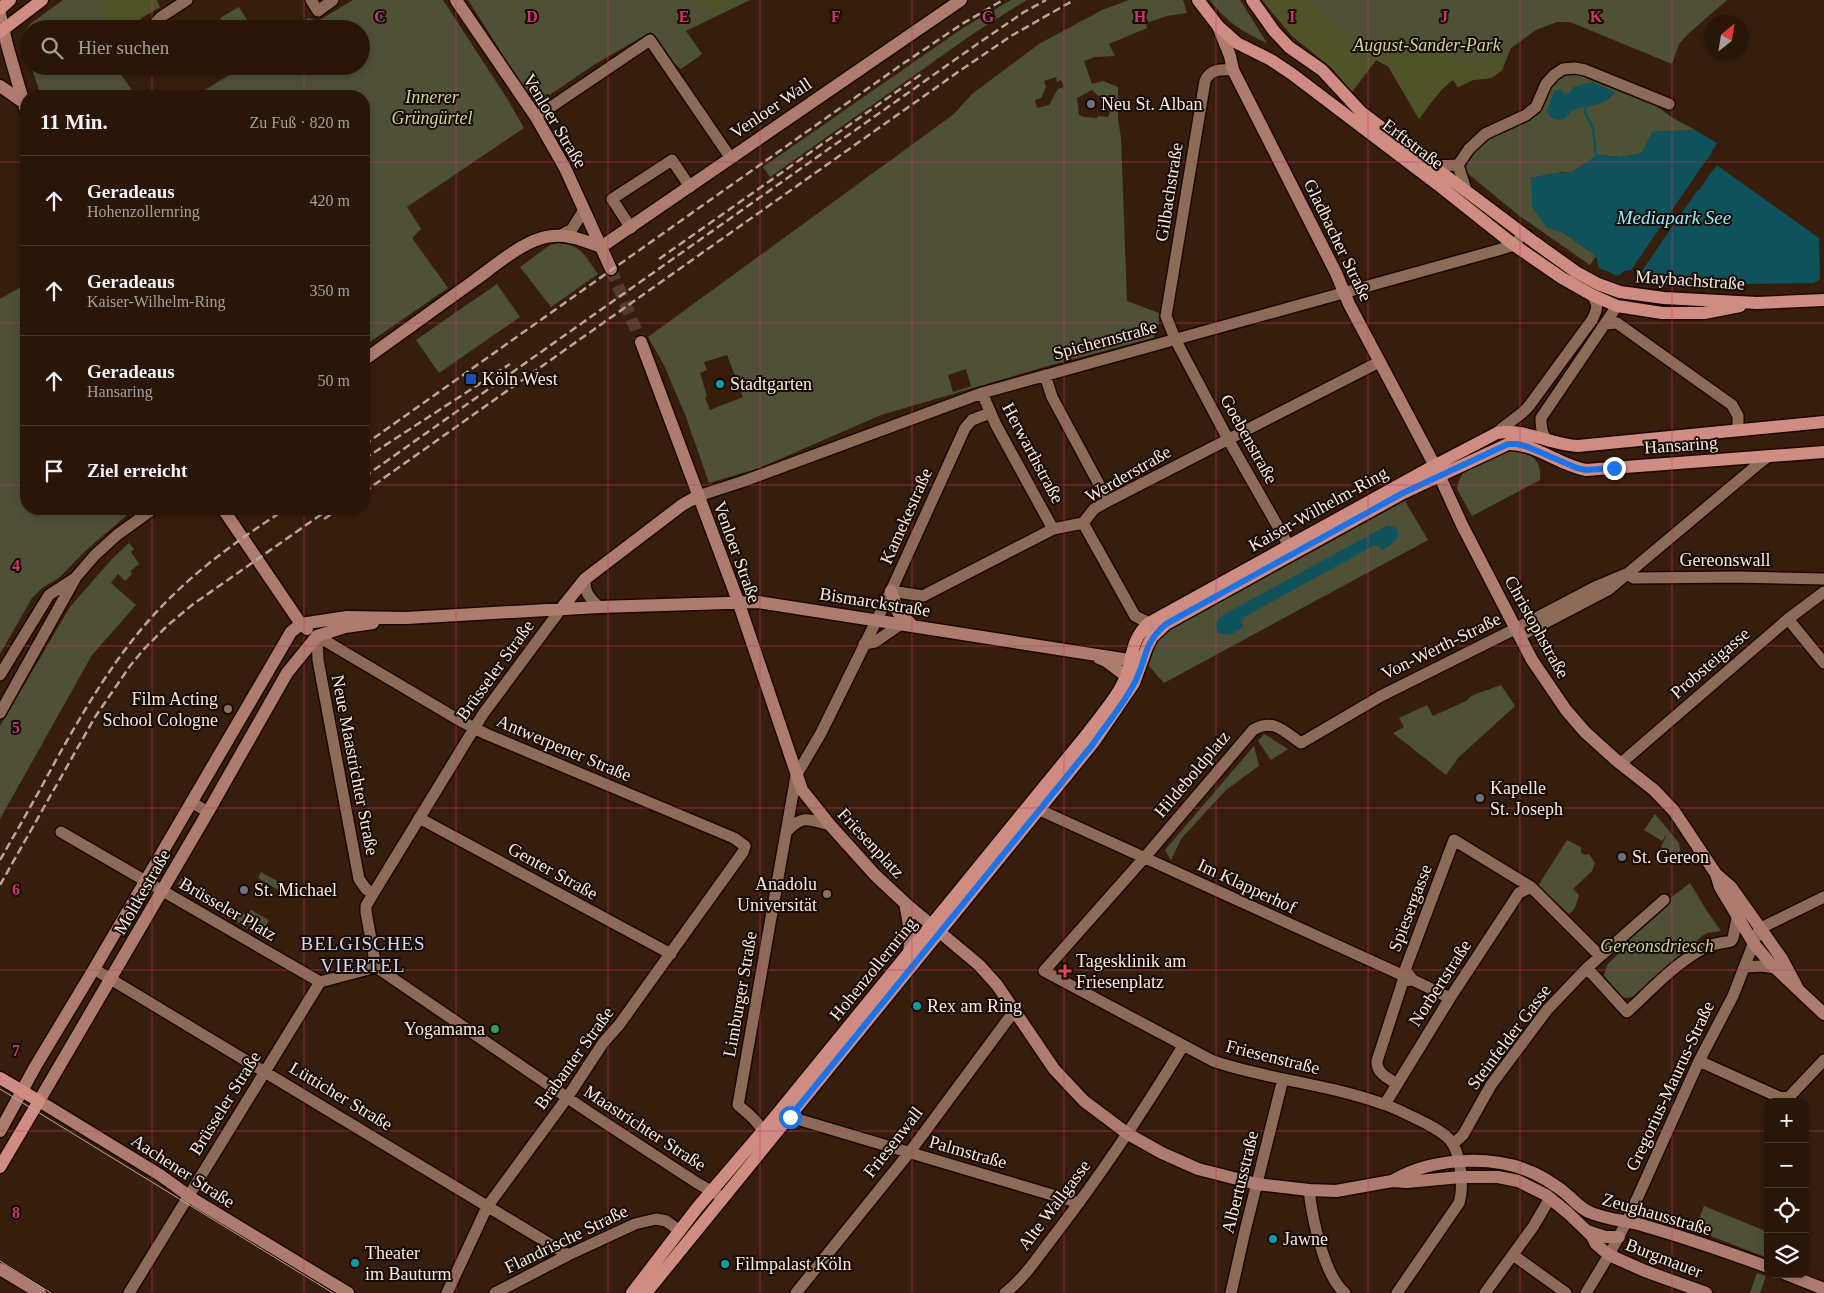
<!DOCTYPE html>
<html lang="de">
<head>
<meta charset="utf-8">
<style>
	body { margin:0; font-family:Georgia,serif; background:#352317; color:#f1f3f6 }
	.controls { position:absolute; right:15px; bottom:15px; display:grid; overflow:hidden; border-radius:10px; box-shadow:0 2px 8px #0003 }
	.controls button { width:45px; height:45px; display:grid; place-items:center; padding:0; border:0; border-bottom:1px solid #45352a; background:#291609; color:#f1f3f6; font:25px sans-serif }
	.compass { position:absolute; left:1704px; top:15px; width:45px; height:45px; border-radius:50%; background:#291609; box-shadow:0 2px 8px #0003; rotate:30deg }
	.stop { position:absolute; width:15px; height:15px; margin:-11px; border:4px solid #1a73e8; border-radius:50%; background:#fff }
	.stop.end { background:#1a73e8; border-color:#fff; box-shadow:0 1px 5px #0008 }
	.list { margin:0; padding:0; list-style:none }
	h2 { display:flex; justify-content:space-between; align-items:center; height:65px; margin:0; padding:0 20px; font-size:21px }
	h2 small { font-size:16px; font-weight:400; color:#a59f9c }
	.list li { display:grid; grid-template-columns:32px 1fr auto; gap:15px; align-items:center; box-sizing:border-box; height:90px; padding:0 20px; border-top:1px solid #45352a }
	.list b { display:block; font-size:19px; white-space:nowrap }
	.list p { margin:0; font-size:16px; white-space:nowrap; color:#a59f9c }
	.list em { font-size:16px; font-style:normal; color:#a59f9c }
	.icon { flex:none; width:28px; height:28px; fill:none; stroke:currentColor; stroke-width:2; stroke-linecap:round; stroke-linejoin:round }
	.map { position:relative; flex:none; width:1824px; height:1293px; overflow:hidden }
	.search { position:absolute; background:#291609; box-shadow:0 2px 8px #0003; left:20px; top:20px; width:350px; height:55px; display:flex; align-items:center; gap:12px; box-sizing:border-box; padding:0 18px; border-radius:28px; color:#a59f9c; font-size:19px }
	.panel { position:absolute; background:#291609; box-shadow:0 2px 8px #0003; left:20px; top:90px; width:350px; height:425px; border-radius:20px }
	.map>svg:first-child { display:block }
</style>
</head>
<body>
<div class="map">
<svg width="1824" height="1293" viewBox="0 0 1824 1293">
	<rect width="100%" height="100%" fill="#371e0c"/>
	<path fill="#4e5136" fill-rule="evenodd" d="M63 0H156L160 7 141 18 136 29H29V61L22 37 30 24Z
		M353 0H443L508 100 524 128 407 207 421 229 412 238 448 288 364 346V96H195L244 66H361V29H295L308 18 318 21Z
		M468 0H750L686 31 702 54 681 69 674 63 651 32 595 64 535 105Z
		M1011 0H1027L977 31 770 177 763 167 963 28Z
		M1129 0H1183L1187 13 1167 16 1146 23 1147 28 1109 44 1115 56 1095 57 1084 61 1092 84 1103 81 1118 87V119L1121 138 1127 301 1159 313 1158 330 1153 338 1044 367 881 415 759 468 709 483 686 417 664 365 648 337 954 114 972 94 1039 44 1102 10ZM1056 77 1057 82 1061 80 1064 87 1058 89 1049 105 1037 108 1035 100 1041 98 1046 87 1044 81ZM1092 90 1105 102 1104 105 1110 112 1108 117 1098 116 1097 118 1084 117 1079 115 1077 98ZM727 355 743 397 710 410 705 398 707 396 700 373 707 370 704 362ZM966 369 971 386 953 392 948 375Z
		M1210 0H1240L1267 43C1244 33 1225 21 1210 0Z
		M1262 0H1727L1688 34 1679 44 1672 64 1570 22H1557L1536 30 1511 48 1502 70 1496 75 1491 78 1473 80 1458 87 1453 80C1439 90 1429 106 1419 119L1388 66 1376 60 1352 92 1333 69 1292 36Z
		M239 7 253 29H227L220 18Z
		M31 66H115L136 96H41Z
		M1577 71 1651 102 1670 116 1695 130 1653 132 1642 153 1620 157 1598 155 1571 173 1562 172 1531 178 1546 227 1564 233 1596 256 1590 265 1521 217 1467 173 1465 164 1474 151 1489 138 1505 130 1560 75Z
		M559 243C583 246 584 255 598 274L551 307 520 267 550 245Z
		M26 284V509H134L85 551 60 577 42 588 32 598 0 654V299Z
		M497 284 520 317 439 373 416 340Z
		M1512 448C1530 454 1542 458 1540 480L1472 516 1457 489 1459 480 1465 470Z
		M1405 501 1428 540 1164 683 1148 665 1157 641 1161 634 1183 620 1297 560Z
		M129 543 134 549 131 552 139 564 130 571 132 574 125 581 118 574 111 583 136 605 92 655 0 819V726L70 607 112 559Z
		M1501 685 1515 706 1459 757 1446 775 1393 733 1404 727 1399 718 1427 705 1433 716 1466 701 1473 695Z
		M1264 734 1288 749 1271 760 1258 741Z
		M1254 746 1259 766 1226 790 1181 839 1171 860 1165 850Z
		M1655 814 1679 843 1680 850 1677 856 1661 847 1667 834 1662 841 1644 830Z
		M1567 840 1581 847V853L1586 855 1589 854 1595 863 1592 871 1573 889 1579 895C1577 902 1575 911 1569 914L1538 886Z
		M261 872 289 888 285 894 258 878Z
		M182 878 247 915 251 910 269 920 260 936 176 887Z
		M1690 883 1707 911 1721 931 1707 933 1702 936 1635 997 1623 998 1604 976 1607 965 1620 952 1618 950 1666 907 1665 902Z
		M1704 1206 1768 1232V1258L1708 1235 1704 1225 1698 1222Z
		M1757 1273 1766 1276 1760 1293H1750Z"/>
	<path fill="#505328" d="M102 0H156L160 7 128 26 116 28 104 19 99 5Z
		M703 0H745L712 11Z
		M1262 0H1307C1322 12 1333 29 1351 37 1377 48 1381 32 1402 34 1431 38 1443 67 1476 62 1484 61 1490 59 1496 53L1507 56 1502 70 1496 75 1491 78 1473 80 1458 87 1453 80C1439 89 1429 106 1419 119L1388 66 1376 60 1352 92 1333 69 1292 36Z"/>
	<path fill="#0f525b" d="M1592 82 1615 92C1602 113 1574 100 1565 119L1557 120 1550 117 1547 111 1554 91 1560 89 1564 93H1569L1573 87Z
		M1695 130 1717 143 1708 159 1819 238 1820 279 1814 283 1660 285 1641 282 1639 275 1631 270 1624 271 1618 276 1599 268 1596 256 1564 233 1546 227 1532 207 1531 178C1544 176 1559 171 1571 173L1598 155 1620 157 1642 153 1653 132Z
		M1388 525 1396 528C1402 541 1390 544 1382 551L1380 547 1375 545 1244 617 1242 622 1243 627 1230 635 1218 633C1214 625 1216 620 1223 615Z"/>
	<path fill="#371e0c" d="M1707 159 1718 165 1712 171 1700 189 1697 191 1639 275 1631 270Z"/>
	<g fill="none" stroke-linecap="round" stroke-linejoin="round">
		<path stroke="#0f525b" stroke-width="2.5" d="M1586 107 1585 113 1593 128 1596 156"/>
		<path stroke="#543c2c" stroke-width="12" stroke-dasharray="12 6" stroke-linecap="butt" d="M611 269 641 342"/>
		<g stroke="#1e0600" stroke-width="14">
			<path id="street" d="M311 0 318 11 333 0
				M150 29 161 17 187 0
				M1233 70C1221 69 1210 69 1205 81L1166 316 1175 339 1228 439 1293 553
				M536 117 650 40 730 157
				M1458 165 1466 190
				M1433 166 1458 165 1469 149 1485 134 1526 115 1536 107 1546 84 1554 75 1563 69 1575 68 1585 70 1669 104
				M631 228 612 199 672 160 690 187
				M561 235 572 229 584 210
				M1605 324 1617 323 1732 405 1738 416V430
				M1045 375 1052 397 1108 501
				M982 393 996 425 1053 529
				M1497 433C1506 423 1520 417 1529 406L1592 320C1597 310 1599 305 1592 295
				M1548 441C1542 434 1541 428 1541 418L1617 306
				M698 496 744 481 982 393 1498 250 1514 245 1518 240
				M1083 523 1135 616 1149 623
				M1626 574 1634 578 1739 577 1824 579
				M585 579C584 593 590 598 599 607
				M891 591 923 596 1053 529 1083 523 1094 509 1108 501 1379 362
				M1788 619 1824 663
				M1520 636 1608 590 1756 466 1769 456
				M864 644 875 642 901 624
				M0 675 49 595 75 578
				M0 713 76 577 95 555 117 535 153 509
				M1620 764 1788 619 1824 592
				M191 802 208 812
				M1031 806 1413 980 1450 998
				M419 818 671 954
				M788 830C804 814 810 820 830 825
				M61 832 320 982 376 967
				M373 894 366 889 359 879 318 660 317 636 459 720 486 734 734 838 745 846 743 852 619 1025 603 1043 567 1098 487 1207 447 1293
				M376 967 366 912V906L373 894 483 714 561 609
				M376 967 590 1113 697 1183 722 1197
				M1745 967 1761 966 1776 968
				M1587 968 1627 1012C1650 991 1680 958 1709 946 1716 943 1724 943 1731 941L1733 938 1737 918
				M94 969 568 1255
				M1413 980 1405 970 1454 840 1531 887 1600 956
				M1699 1061 1781 1098 1790 1096 1824 1060
				M1397 1084C1388 1078 1376 1073 1377 1061L1403 981 1413 980
				M1385 1104 1450 998 1519 893 1531 887
				M790 1117 1079 1203
				M764 1138C763 1124 748 1114 738 1105L796 776 821 733 891 591 965 428 972 420 990 413
				M1453 1144 1463 1135 1491 1085 1547 1010 1587 968 1664 900
				M1309 1190C1312 1217 1324 1276 1345 1293
				M1513 1255 1566 1293
				M129 1293 320 982
				M495 1293 568 1255 635 1224 656 1219 666 1221 680 1231
				M796 1293 909 1153 1009 1018 1017 1012
				M1005 1293C1026 1277 1041 1252 1057 1232 1103 1172 1144 1110 1183 1046
				M1231 1293 1244 1235 1283 1079
				M1397 1293 1459 1203C1464 1187 1461 1153 1450 1140 1441 1130 1427 1124 1415 1118 1404 1113 1394 1107 1383 1104 1328 1084 1269 1080 1213 1061L1044 971 1145 857 1253 730C1274 718 1283 731 1301 743L1381 696 1517 628 1595 587 1626 574
				M1485 1293 1533 1227 1550 1198
				M1586 1293 1609 1255 1627 1221 1699 1061 1733 996 1759 929 1824 897"/>
		</g>
		<g stroke="#1e0600" stroke-width="15">
			<path id="secondary" d="M456 0 536 117 565 168 611 269
				M0 14 7 45 26 111
				M1218 26 1230 56 1233 70 1336 273 1349 304 1435 466 1462 525 1532 660 1566 710 1585 732 1616 760 1654 790 1674 811 1716 874 1731 887 1741 901 1782 959 1797 987
				M0 86 23 102
				M601 247 961 0
				M641 342 738 601 802 790 830 825 875 875 905 903 979 965 997 985 1054 1069 1084 1101 1128 1134 1162 1153 1198 1169 1257 1184 1309 1190 1336 1191 1392 1181 1407 1182 1461 1177H1498L1518 1181 1546 1195 1568 1213 1592 1236 1596 1244 1609 1255 1645 1271 1706 1293
				M364 360C401 333 438 307 475 280 493 267 519 245 539 239 560 231 581 239 601 247
				M223 509 301 624 307 629
				M891 591 898 612 913 626
				M561 609 585 579 682 505 698 496
				M317 636 287 673 208 812 39 1101 160 1175 196 1201 348 1293
				M317 636 345 627 373 623
				M1099 658 1106 661 1126 676
				M1716 874 1720 887 1754 944 1770 963 1824 1014
				M905 903C908 920 912 935 909 953
				M0 1131 35 1067 94 969 291 632 301 624 347 617 406 618 599 607 758 602 1129 660 1141 657
				M1392 1181C1434 1156 1502 1153 1545 1179 1551 1183 1558 1187 1564 1192 1574 1200 1581 1210 1594 1214 1610 1220 1628 1221 1645 1226 1687 1238 1727 1252 1768 1267
				M1587 1231 1605 1237H1619
				M0 1269 40 1293
				M1786 1274 1824 1289"/>
		</g>
		<g stroke="#1e0600" stroke-width="15">
			<path id="primary" d="M1198 0 1218 26 1237 43 1271 60 1292 74 1441 187 1514 245 1562 278 1592 295 1617 306 1662 313H1704L1740 306
				M1252 0 1274 31 1289 47 1322 70 1361 112 1534 242 1576 272 1598 284 1620 292 1664 298 1757 303 1824 300
				M0 9 10 0
				M0 32 42 0
				M0 1078 39 1101 0 1167
				M632 1293 697 1208 773 1119 1087 734C1098 719 1116 699 1123 683 1134 662 1128 642 1149 623L1428 469 1497 433C1526 428 1550 445 1578 446L1824 422
				M646 1293 1093 743 1134 683 1147 647 1152 637 1166 624 1403 493 1508 444C1535 443 1559 465 1586 470L1824 452"/>
		</g>
		<use href="#street" stroke="#8c6c59" stroke-width="11"/>
		<use href="#secondary" stroke="#ad7c6e" stroke-width="12"/>
		<use href="#primary" stroke="#cf8c82" stroke-width="12"/>
		<path stroke="#baa698" stroke-width="1" d="M0 1089 333 1293
			M0 1261 51 1293"/>
		<path stroke="#baa698" stroke-width="2.5" stroke-dasharray="8 4" stroke-linecap="butt" d="M659 259 923 73
			M364 445 901 65 962 24 1003 0
			M364 459 510 364
			M364 477 973 47 1024 12 1046 0
			M364 492 958 72 1011 36 1074 0
			M324 519 339 509
			M0 860C19 827 38 794 56 760 87 705 119 650 164 604 200 567 242 537 286 509
			M0 885 95 717 130 666 144 649 168 625 192 605 329 509"/>
	</g>
	<g fill="none" stroke-linecap="round" stroke-linejoin="round">
		<path stroke="#1a73e8" stroke-width="6" d="M790 1117 1093 744C1107 723 1124 704 1135 682 1148 656 1142 645 1166 624L1403 493 1508 444H1517L1528 447 1577 468 1586 470 1614 468"/>
	</g>
	<path fill="none" stroke="#cb376f" stroke-width="1" stroke-opacity="0.55" d="M152 0V29M304 0V29M456 0V1293M608 0V1293M760 0V1293M912 0V1293M1064 0V1293M1216 0V1293M1368 0V1293M1520 0V1293M1672 0V1293M152 66V96M304 66V96M0 162H26M364 162H1824M0 323H26M364 323H1824M0 485H26M364 485H1824M152 509V1293M304 509V1293M0 646H1824M0 808H1824M0 970H1824M0 1131H1768M1805 1131H1824"/>
	<g fill="#6b7280" stroke="#160b05" stroke-width="2">
		<circle cx="1091" cy="104" r="5"/>
		<circle cx="1480" cy="798" r="5"/>
		<circle cx="1622" cy="857" r="5"/>
		<circle cx="244" cy="890" r="5"/>
	</g>
	<rect fill="#1a4fb4" stroke="#160b05" stroke-width="2" x="465" y="373" width="12" height="12" rx="2.5"/>
	<g fill="#0f9aa8" stroke="#160b05" stroke-width="2">
		<circle cx="720" cy="384" r="5"/>
		<circle cx="917" cy="1006" r="5"/>
		<circle cx="1273" cy="1239" r="5"/>
		<circle cx="355" cy="1263" r="5"/>
		<circle cx="725" cy="1264" r="5"/>
	</g>
	<g fill="#8d6e63" stroke="#160b05" stroke-width="2">
		<circle cx="228" cy="709" r="5"/>
		<circle cx="827" cy="894" r="5"/>
	</g>
	<path fill="#e0444e" stroke="#160b05" stroke-width="2" d="M1062.5 963.5h5v5h5v5h-5v5h-5v-5h-5v-5h5z"/>
	<circle fill="#2e9e5b" stroke="#160b05" stroke-width="2" cx="495" cy="1029" r="5"/>
	<g text-anchor="middle" dominant-baseline="central" stroke-width="4" stroke-linejoin="round" paint-order="stroke">
		<g font-size="18" font-style="italic" fill="#ced48c" stroke="#160b05">
			<text x="1427" y="45">August-Sander-Park</text>
			<text x="432" y="97">Innerer<tspan x="432" dy="21">Grüngürtel</tspan></text>
			<text x="1657" y="946">Gereonsdriesch</text>
		</g>
		<g font-size="18" fill="#fbe9de" stroke="#160b05" text-anchor="start">
			<text x="1101" y="104">Neu St. Alban</text>
			<text x="482" y="379">Köln West</text>
			<text x="730" y="384">Stadtgarten</text>
			<text x="218" y="699" text-anchor="end">Film Acting<tspan x="218" dy="21">School Cologne</tspan></text>
			<text x="1490" y="788">Kapelle<tspan x="1490" dy="21">St. Joseph</tspan></text>
			<text x="1632" y="857">St. Gereon</text>
			<text x="817" y="884" text-anchor="end">Anadolu<tspan x="817" dy="21">Universität</tspan></text>
			<text x="254" y="890">St. Michael</text>
			<text x="1076" y="961">Tagesklinik am<tspan x="1076" dy="21">Friesenplatz</tspan></text>
			<text x="927" y="1006">Rex am Ring</text>
			<text x="485" y="1029" text-anchor="end">Yogamama</text>
			<text x="1283" y="1239">Jawne</text>
			<text x="365" y="1253">Theater<tspan x="365" dy="21">im Bauturm</tspan></text>
			<text x="735" y="1264">Filmpalast Köln</text>
		</g>
		<g font-size="18" fill="#fbe9de" stroke="#160b05">
			<text transform="translate(771 108) rotate(-34)">Venloer Wall</text>
			<text transform="translate(555 121) rotate(59)">Venloer Straße</text>
			<text transform="translate(1413 144) rotate(37)">Erftstraße</text>
			<text transform="translate(1169 192) rotate(-81)">Gilbachstraße</text>
			<text transform="translate(1338 240) rotate(64)">Gladbacher Straße</text>
			<text transform="translate(1690 280) rotate(4)">Maybachstraße</text>
			<text transform="translate(1105 340) rotate(-15)">Spichernstraße</text>
			<text transform="translate(1249 439) rotate(61)">Goebenstraße</text>
			<text transform="translate(1681 445) rotate(-4)">Hansaring</text>
			<text transform="translate(1033 453) rotate(62)">Herwarthstraße</text>
			<text transform="translate(1128 474) rotate(-30)">Werderstraße</text>
			<text transform="translate(1318 509) rotate(-29)">Kaiser-Wilhelm-Ring</text>
			<text transform="translate(906 516) rotate(-66)">Kamekestraße</text>
			<text transform="translate(737 552) rotate(70)">Venloer Straße</text>
			<text x="1725" y="560">Gereonswall</text>
			<text transform="translate(875 602) rotate(9)">Bismarckstraße</text>
			<text transform="translate(1537 627) rotate(61)">Christophstraße</text>
			<text transform="translate(1441 646) rotate(-26)">Von-Werth-Straße</text>
			<text transform="translate(1710 663) rotate(-41)">Probsteigasse</text>
			<text transform="translate(495 670) rotate(-54)">Brüsseler Straße</text>
			<text transform="translate(564 748) rotate(23)">Antwerpener Straße</text>
			<text transform="translate(355 765) rotate(79)">Neue Maastrichter Straße</text>
			<text transform="translate(1192 774) rotate(-50)">Hildeboldplatz</text>
			<text transform="translate(871 843) rotate(47)">Friesenplatz</text>
			<text transform="translate(553 871) rotate(29)">Genter Straße</text>
			<text transform="translate(1247 886) rotate(25)">Im Klapperhof</text>
			<text transform="translate(142 892) rotate(-60)">Moltkestraße</text>
			<text transform="translate(1410 908) rotate(-69)">Spiesergasse</text>
			<text transform="translate(228 909) rotate(30)">Brüsseler Platz</text>
			<text transform="translate(873 969) rotate(-51)">Hohenzollernring</text>
			<text transform="translate(1440 983) rotate(-57)">Norbertstraße</text>
			<text transform="translate(740 994) rotate(-80)">Limburger Straße</text>
			<text transform="translate(1509 1037) rotate(-53)">Steinfelder Gasse</text>
			<text transform="translate(1273 1057) rotate(14)">Friesenstraße</text>
			<text transform="translate(574 1058) rotate(-54)">Brabanter Straße</text>
			<text transform="translate(1670 1086) rotate(-65)">Gregorius-Maurus-Straße</text>
			<text transform="translate(341 1096) rotate(31)">Lütticher Straße</text>
			<text transform="translate(225 1103) rotate(-58)">Brüsseler Straße</text>
			<text transform="translate(645 1128) rotate(33)">Maastrichter Straße</text>
			<text transform="translate(893 1142) rotate(-52)">Friesenwall</text>
			<text transform="translate(968 1152) rotate(16)">Palmstraße</text>
			<text transform="translate(183 1171) rotate(33)">Aachener Straße</text>
			<text transform="translate(1240 1182) rotate(-76)">Albertusstraße</text>
			<text transform="translate(1054 1205) rotate(-53)">Alte Wallgasse</text>
			<text transform="translate(1657 1214) rotate(16)">Zeughausstraße</text>
			<text transform="translate(566 1239) rotate(-26)">Flandrische Straße</text>
			<text transform="translate(1664 1258) rotate(21)">Burgmauer</text>
		</g>
		<g font-size="19" font-style="italic" fill="#8ceefe" stroke="#160b05">
			<text x="1674" y="217">Mediapark See</text>
		</g>
		<g font-size="19" letter-spacing="1" fill="#d3d5f2" stroke="#160b05">
			<text x="363" y="943">BELGISCHES<tspan x="363" dy="22">VIERTEL</tspan></text>
		</g>
	</g>
	<g font-size="16" text-anchor="middle" font-weight="bold" fill="#cb376f" stroke="#160b05" stroke-width="4" stroke-linejoin="round" paint-order="stroke">
		<text x="380" y="22">C</text>
		<text x="532" y="22">D</text>
		<text x="684" y="22">E</text>
		<text x="836" y="22">F</text>
		<text x="988" y="22">G</text>
		<text x="1140" y="22">H</text>
		<text x="1292" y="22">I</text>
		<text x="1444" y="22">J</text>
		<text x="1596" y="22">K</text>
		<text x="16" y="571">4</text>
		<text x="16" y="733">5</text>
		<text x="16" y="895">6</text>
		<text x="16" y="1056">7</text>
		<text x="16" y="1218">8</text>
	</g>
</svg>
<div class="controls">
<button>+</button>
<button>−</button>
<button><svg class="icon" aria-label="locate" viewBox="0 0 24 24"><circle cx="12" cy="12" r="6"/><path d="M12 2v4M12 18v4M2 12h4M18 12h4"/></svg></button>
<button><svg class="icon" aria-label="layers" viewBox="0 0 24 24"><path d="M12 4l9 5-9 5-9-5zM3 14l9 5 9-5"/></svg></button>
</div>
<svg class="compass" viewBox="-18 -18 36 36"><path d="M0-13l5 13h-10z" fill="#e53935"/><path d="M0 13l5-13h-10z" fill="#a59f9c"/></svg>
<div class="stop" style="left:790px;top:1117px"></div>
<div class="stop end" style="left:1614px;top:468px"></div>
<div class="search"><svg class="icon" aria-label="search" viewBox="0 0 24 24"><circle cx="10" cy="10" r="6"/><path d="M15 15l6 6"/></svg>Hier suchen</div>
<section class="panel">
<h2>11 Min.<small>Zu Fuß · 820 m</small></h2>
<ul class="list">
<li><svg class="icon" aria-label="ahead" viewBox="0 0 24 24"><path d="M12 20V5M6 11l6-6 6 6"/></svg><div><b>Geradeaus</b><p>Hohenzollernring</p></div><em>420 m</em></li>
<li><svg class="icon" aria-label="ahead" viewBox="0 0 24 24"><path d="M12 20V5M6 11l6-6 6 6"/></svg><div><b>Geradeaus</b><p>Kaiser-Wilhelm-Ring</p></div><em>350 m</em></li>
<li><svg class="icon" aria-label="ahead" viewBox="0 0 24 24"><path d="M12 20V5M6 11l6-6 6 6"/></svg><div><b>Geradeaus</b><p>Hansaring</p></div><em>50 m</em></li>
<li><svg class="icon" aria-label="arrive" viewBox="0 0 24 24"><path d="M6 21V4h12l-3 4 3 4H6"/></svg><div><b>Ziel erreicht</b></div></li>
</ul>
</section>
</div>
</body>
</html>
